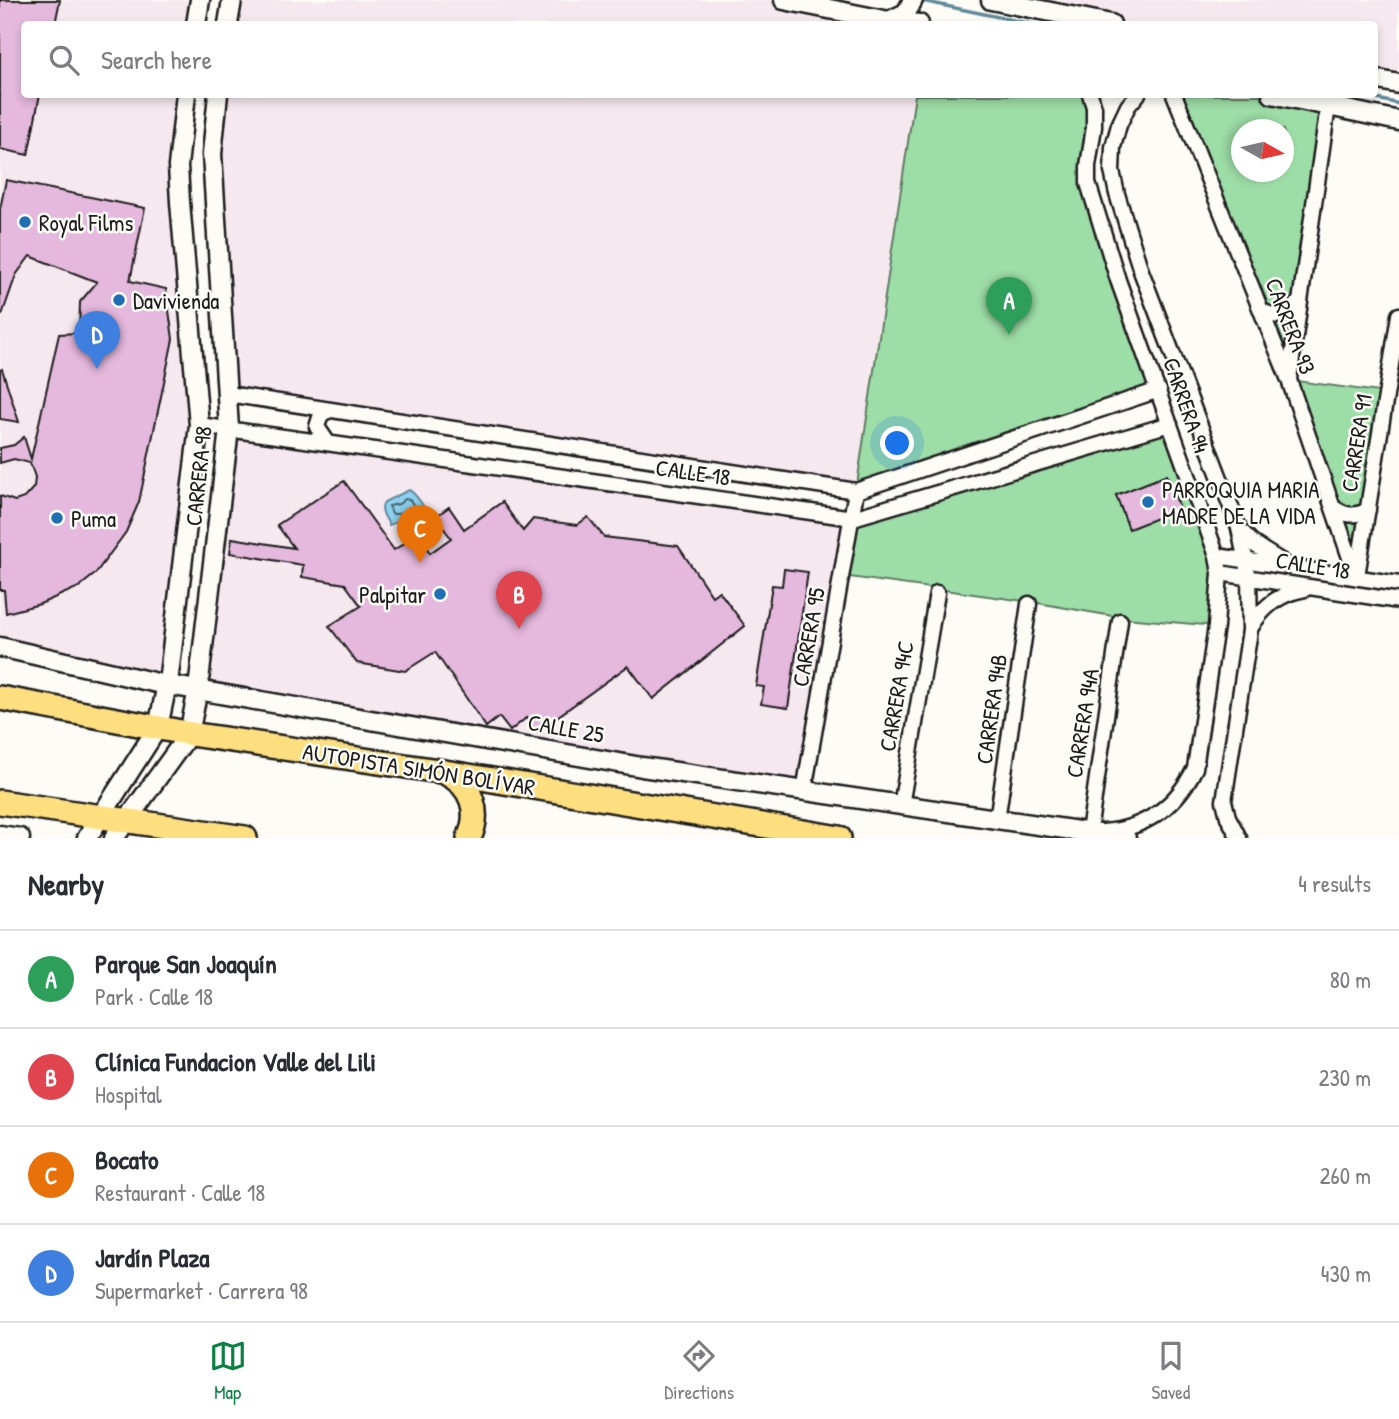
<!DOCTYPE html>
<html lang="en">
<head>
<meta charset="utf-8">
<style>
	body { margin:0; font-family:"Patrick Hand",sans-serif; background:#f7f7f7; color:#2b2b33 }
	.compass { position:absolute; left:1231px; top:119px; width:63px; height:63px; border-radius:50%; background:#fff; box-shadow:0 4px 10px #0003; rotate:98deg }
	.you { position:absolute; left:898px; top:444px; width:24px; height:24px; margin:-18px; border:5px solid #fff; border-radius:50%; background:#1a73e8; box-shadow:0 0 0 10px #1a73e833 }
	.badge { display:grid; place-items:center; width:46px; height:46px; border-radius:50%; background:#0b8043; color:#fff; font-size:23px; font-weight:700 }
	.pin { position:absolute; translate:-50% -58px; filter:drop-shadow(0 2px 4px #0008) }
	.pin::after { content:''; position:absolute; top:37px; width:24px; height:21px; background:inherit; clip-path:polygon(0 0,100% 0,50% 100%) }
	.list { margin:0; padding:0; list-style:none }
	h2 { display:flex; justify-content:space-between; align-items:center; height:91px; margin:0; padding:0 28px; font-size:30px }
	h2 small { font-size:23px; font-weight:400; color:#7c7c81 }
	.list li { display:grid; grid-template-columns:46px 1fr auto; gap:21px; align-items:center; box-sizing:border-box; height:98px; padding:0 28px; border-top:2px solid #e1e1e2 }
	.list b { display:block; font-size:26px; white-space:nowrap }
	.list p { margin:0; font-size:23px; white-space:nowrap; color:#7c7c81 }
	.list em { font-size:23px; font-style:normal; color:#7c7c81 }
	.icon { flex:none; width:38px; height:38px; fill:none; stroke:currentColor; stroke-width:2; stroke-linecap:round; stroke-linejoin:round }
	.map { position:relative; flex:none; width:1399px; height:838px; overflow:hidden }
	.search { position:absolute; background:#fff; box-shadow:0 4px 10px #0003; left:21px; right:21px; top:21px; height:77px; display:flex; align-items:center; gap:18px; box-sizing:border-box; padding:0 24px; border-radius:7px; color:#7c7c81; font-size:26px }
	.sheet { height:483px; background:#fff }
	nav { display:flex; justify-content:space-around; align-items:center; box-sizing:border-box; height:98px; border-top:2px solid #e1e1e2; background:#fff; font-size:19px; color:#7c7c81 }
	nav a { display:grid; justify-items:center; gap:4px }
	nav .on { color:#0b8043 }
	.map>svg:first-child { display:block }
</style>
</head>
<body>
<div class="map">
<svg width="1399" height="838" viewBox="0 0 1399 838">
	<rect width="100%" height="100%" fill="#fdfcf7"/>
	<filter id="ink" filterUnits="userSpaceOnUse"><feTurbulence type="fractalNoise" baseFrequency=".0143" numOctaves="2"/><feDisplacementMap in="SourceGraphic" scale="14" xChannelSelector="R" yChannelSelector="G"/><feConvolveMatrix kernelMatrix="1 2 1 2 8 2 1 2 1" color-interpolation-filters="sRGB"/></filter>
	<g filter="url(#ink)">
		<path fill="#f6e8ef" d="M0 0H200L196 24H24V94L186 95 180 140 199 425 167 684 0 647Z
			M232 0H784L919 24H228Z
			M991 0H1399V84L1375 79 1374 24H1111Z
			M218 95H915L856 491 228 394Z
			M229 429 853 518 804 791 198 689Z"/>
		<path fill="#9ddda7" stroke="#5c7c62" stroke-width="2" fill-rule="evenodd" d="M915 95H1090L1088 166 1159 390 856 491Z
			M1174 95H1272L1328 106 1289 380 1387 393 1357 578ZM1242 130H1284V172H1242Z
			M1170 424 1217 556 1216 626 1124 618 1032 602 842 576 853 518ZM1167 475 1180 509 1129 529 1116 495Z"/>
		<path fill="#8dd1ef" stroke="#60899b" stroke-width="2" d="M409 490C414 492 430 513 430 519 430 522 427 527 426 531 415 518 403 519 389 525 385 516 379 511 384 502Z"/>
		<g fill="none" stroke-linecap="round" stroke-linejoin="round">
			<path stroke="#496470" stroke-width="2" d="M405 499 410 500 416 509 415 513 392 514 389 506 399 504Z"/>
			<path stroke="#60899b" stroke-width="3.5" d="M922 1 1032 24
				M1356 94 1399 104"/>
		</g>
		<path fill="#e5b8dd" stroke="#1c1c1c" stroke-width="2" d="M0 0H60L55 24H24V94H40L28 155 0 149Z
			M6 180 145 208 130 281 166 289 173 339 139 502 126 532 95 574 79 587 40 604 6 613 4 590H0V496L15 501 24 498 34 487 35 477 30 463 14 459 0 463V448L14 445 24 437 31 459 59 334 79 333 80 302 97 282 30 256 16 275 2 315H0V209Z
			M2 369 19 422 0 419V370Z
			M1167 475 1180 509 1129 529 1116 495Z
			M344 481 394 550 418 534 430 553 451 538 435 517 449 507 464 529 502 502 523 531 533 519 577 525 588 517 604 537 678 546 712 596 719 591 745 626 653 699 628 666 536 732 526 718 510 731 499 717 486 727 435 652 405 671 357 663 329 626 361 606 345 584 302 577 303 565 230 553 232 538 294 548 277 525Z
			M784 569 808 572 788 708 761 704 764 687 756 686 772 585 782 586Z"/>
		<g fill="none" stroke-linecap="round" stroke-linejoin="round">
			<g stroke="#1c1c1c" stroke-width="19">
				<path id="minor" d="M1090 94 1094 107V127L1088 166V183L1118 280 1217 556 1220 573 1216 626 1195 768C1174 811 1137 834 1089 832L1120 621
					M1138 94 1128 106 1119 125 1113 147 1112 171 1117 194 1141 271 1239 528 1249 578 1250 630 1224 801 1228 817 1239 838
					M1174 94 1289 380 1357 578
					M1262 311C1277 319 1290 317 1299 302
					M1289 379 1328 106
					M228 394 856 491 1159 390
					M199 425 853 518 1170 424
					M328 443 317 427 321 414 330 410
					M1333 507C1345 516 1354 517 1368 510
					M1239 529 1255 545 1284 563
					M1217 556 1399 584
					M1220 573 1399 601
					M1357 576 1399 315
					M1250 629C1262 607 1280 593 1305 589
					M804 791 856 491
					M901 806 937 593
					M997 820 1029 604"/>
			</g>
			<g stroke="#1c1c1c" stroke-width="23">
				<path id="tertiary" d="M784 0 889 21 919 24
					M991 0 1111 24
					M889 21 906 13 913 0
					M196 24 200 0
					M228 24 232 0
					M1374 79 1399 84
					M1272 94 1399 121
					M0 647 157 683 642 767 1126 838
					M0 835 20 838
					M87 838 158 727 169 675 199 425 180 202 178 166 186 94
					M114 838 189 734 198 689 229 429 212 154 218 94"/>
			</g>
			<g stroke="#1c1c1c" stroke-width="28">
				<path id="trunk" d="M0 698 197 735 439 771 839 838
					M446 773C472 785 481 812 469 838
					M0 802 245 838"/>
			</g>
			<use href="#minor" stroke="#fdfcf7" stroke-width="14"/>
			<use href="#tertiary" stroke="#fdfcf7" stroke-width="18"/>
			<use href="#trunk" stroke="#fedf80" stroke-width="23"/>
		</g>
	</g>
	<g fill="#1f6fb2" stroke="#fdfcf7" stroke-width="2.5">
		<circle cx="25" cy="222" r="7"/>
		<circle cx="119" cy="300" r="7"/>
		<circle cx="1148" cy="502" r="7"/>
		<circle cx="57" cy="518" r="7"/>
		<circle cx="440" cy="594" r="7"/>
	</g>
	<g text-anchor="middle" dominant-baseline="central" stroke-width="5" stroke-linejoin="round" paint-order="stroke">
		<g font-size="23" fill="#1c1c1c" stroke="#fdfcf7" text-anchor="start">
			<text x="39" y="222">Royal Films</text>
			<text x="133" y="300">Davivienda</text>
			<text x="1162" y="489">PARROQUIA MARIA<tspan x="1162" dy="26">MADRE DE LA VIDA</tspan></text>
			<text x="71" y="518">Puma</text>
			<text x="426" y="594" text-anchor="end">Palpitar</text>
		</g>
		<g font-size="23" fill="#1c1c1c" stroke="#fdfcf7">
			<text transform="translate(1291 326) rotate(69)">CARRERA 93</text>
			<text transform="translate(1187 405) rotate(71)">CARRERA 94</text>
			<text transform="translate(1356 443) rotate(-81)">CARRERA 91</text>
			<text transform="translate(693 472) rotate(8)">CALLE 18</text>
			<text transform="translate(198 476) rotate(-84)">CARRERA 98</text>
			<text transform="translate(1313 565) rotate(9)">CALLE 18</text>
			<text transform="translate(808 637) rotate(-80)">CARRERA 95</text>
			<text transform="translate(896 696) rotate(-80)">CARRERA 94C</text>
			<text transform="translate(991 709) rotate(-82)">CARRERA 94B</text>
			<text transform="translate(1082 723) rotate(-81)">CARRERA 94A</text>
			<text transform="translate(566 728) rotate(10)">CALLE 25</text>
			<text transform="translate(419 769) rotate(9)">AUTOPISTA SIMÓN BOLÍVAR</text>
		</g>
	</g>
</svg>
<svg class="compass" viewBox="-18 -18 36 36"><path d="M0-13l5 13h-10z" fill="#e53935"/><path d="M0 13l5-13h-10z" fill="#7c7c81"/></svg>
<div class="you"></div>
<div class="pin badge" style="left:1009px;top:335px;background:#2e9e5b">A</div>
<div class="pin badge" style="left:519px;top:629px;background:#e0444e">B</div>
<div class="pin badge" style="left:420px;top:563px;background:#e8710a">C</div>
<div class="pin badge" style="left:97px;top:369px;background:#3f7fe0">D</div>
<div class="search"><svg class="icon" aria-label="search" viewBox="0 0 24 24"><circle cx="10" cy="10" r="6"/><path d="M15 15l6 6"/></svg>Search here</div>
</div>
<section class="sheet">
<h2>Nearby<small>4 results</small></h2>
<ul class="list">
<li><span class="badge" style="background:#2e9e5b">A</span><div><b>Parque San Joaquín</b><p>Park · Calle 18</p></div><em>80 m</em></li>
<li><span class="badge" style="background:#e0444e">B</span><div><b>Clínica Fundacion Valle del Lili</b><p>Hospital</p></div><em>230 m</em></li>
<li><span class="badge" style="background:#e8710a">C</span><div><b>Bocato</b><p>Restaurant · Calle 18</p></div><em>260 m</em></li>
<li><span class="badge" style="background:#3f7fe0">D</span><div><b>Jardín Plaza</b><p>Supermarket · Carrera 98</p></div><em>430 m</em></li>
</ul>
</section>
<nav>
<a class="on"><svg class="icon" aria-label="map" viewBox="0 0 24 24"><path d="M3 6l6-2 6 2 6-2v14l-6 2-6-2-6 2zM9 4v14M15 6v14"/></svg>Map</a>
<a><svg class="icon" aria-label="directions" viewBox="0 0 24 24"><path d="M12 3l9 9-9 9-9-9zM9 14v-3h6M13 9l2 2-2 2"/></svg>Directions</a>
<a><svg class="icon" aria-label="saved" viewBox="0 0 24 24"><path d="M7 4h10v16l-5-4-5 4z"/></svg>Saved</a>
</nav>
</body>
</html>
